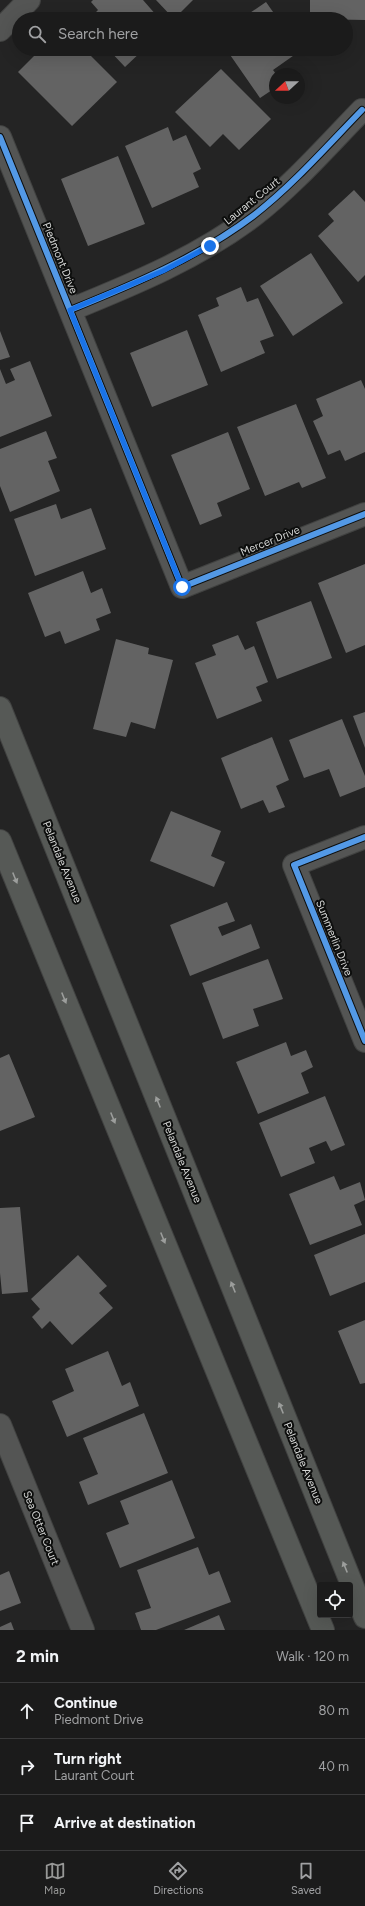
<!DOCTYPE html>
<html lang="en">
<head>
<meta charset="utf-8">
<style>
	body { margin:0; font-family:Figtree,sans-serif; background:#282828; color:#f1f3f6 }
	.controls { position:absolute; right:12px; bottom:12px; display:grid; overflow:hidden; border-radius:4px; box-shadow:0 4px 16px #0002 }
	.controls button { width:36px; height:36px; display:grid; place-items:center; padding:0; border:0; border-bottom:1px solid #39393a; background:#1b1b1b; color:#f1f3f6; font:20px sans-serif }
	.compass { position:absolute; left:269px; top:68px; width:36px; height:36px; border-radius:50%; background:#1b1b1b; box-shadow:0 4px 16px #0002; rotate:249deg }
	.stop { position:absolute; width:12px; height:12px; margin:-9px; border:3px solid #1a73e8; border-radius:50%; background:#fff }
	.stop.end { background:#1a73e8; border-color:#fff; box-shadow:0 1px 4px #0008 }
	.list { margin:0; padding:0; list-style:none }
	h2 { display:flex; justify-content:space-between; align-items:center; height:52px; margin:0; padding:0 16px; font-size:17px }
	h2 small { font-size:13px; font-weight:400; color:#a0a1a3 }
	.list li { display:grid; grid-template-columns:26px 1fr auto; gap:12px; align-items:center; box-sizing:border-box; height:56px; padding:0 16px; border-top:1px solid #39393a }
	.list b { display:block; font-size:15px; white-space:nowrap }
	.list p { margin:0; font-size:13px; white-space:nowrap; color:#a0a1a3 }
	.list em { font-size:13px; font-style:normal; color:#a0a1a3 }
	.icon { flex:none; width:22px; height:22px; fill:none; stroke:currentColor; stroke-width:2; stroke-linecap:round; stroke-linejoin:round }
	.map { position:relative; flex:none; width:365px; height:1630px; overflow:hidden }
	.search { position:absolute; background:#1b1b1b; box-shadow:0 4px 16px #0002; left:12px; right:12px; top:12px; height:44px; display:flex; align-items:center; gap:10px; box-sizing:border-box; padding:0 14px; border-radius:22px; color:#a0a1a3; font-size:15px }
	.sheet { height:220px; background:#1b1b1b }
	nav { display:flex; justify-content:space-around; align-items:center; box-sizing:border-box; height:56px; border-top:1px solid #39393a; background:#1b1b1b; font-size:11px; color:#a0a1a3 }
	nav a { display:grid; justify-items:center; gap:2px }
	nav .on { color:#979897 }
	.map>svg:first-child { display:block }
</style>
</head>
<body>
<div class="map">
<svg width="365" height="1630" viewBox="0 0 365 1630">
	<rect width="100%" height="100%" fill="#242424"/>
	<path fill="#636363" d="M93 0H143L157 16 154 19H89L98 10 91 2Z
		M156 0H193L174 19Z
		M310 0H365V20L310 19Z
		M266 2 278 19H241Z
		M41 49H47L51 53 55 49H84L117 82 72 126 18 72Z
		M108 49H144L125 67Z
		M226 49H299L300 51 273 70 276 74 275 88 260 98Z
		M221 69 271 119 239 150 223 134 210 147 175 112Z
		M168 127 173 141 186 135 201 169 193 173 199 187 152 208 125 146Z
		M118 156 145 224 88 246 61 179Z
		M354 190 365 202V275L358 282 318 236 334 221 328 214Z
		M311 253 343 303 293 336 260 286Z
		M241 287 247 302 258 298 274 336 260 341 265 353 221 372 198 315 219 306 216 298Z
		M187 330 208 385 152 407 130 353Z
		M0 331 10 357 0 360Z
		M30 361 52 416 0 437V369L6 384 15 380 10 369Z
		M361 380 365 389V452L345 461 340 450 328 455 313 421 323 416 316 399Z
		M296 404 326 478 302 488 299 482 265 496 237 427Z
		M46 431 57 458 48 461 60 491 10 512 0 486V449Z
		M228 432 250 489 217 503 222 516 200 525 171 455Z
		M56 504 61 519 91 508 106 549 35 576 14 519Z
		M365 564V645L346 653 318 583Z
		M83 571 91 593 102 588 111 613 96 619 100 630 65 644 60 631 45 637 28 593Z
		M311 601 332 658 277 679 256 622Z
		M238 635 245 650 254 646 268 682 256 687 262 701 217 719 195 663 216 655 212 645Z
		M116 639 149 648 148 654 173 660 155 729 131 722 126 737 93 729Z
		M365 712V748L353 716Z
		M342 719 365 776V787L340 797 329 769 304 778 289 740Z
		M272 737 289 780 276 786 285 807 269 813 263 800 241 809 221 758Z
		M171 811 221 831 211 856 225 862 214 887 150 861Z
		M227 902 235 921 218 927 222 936 251 924 260 948 190 976 170 925Z
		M268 959 283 999 253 1009 259 1026 223 1039 202 983Z
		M286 1042 291 1056 306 1050 313 1067 301 1073 309 1093 258 1114 236 1062Z
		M9 1054 35 1117 0 1131V1058Z
		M325 1096 345 1145 331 1151 326 1141 309 1148 315 1163 281 1177 259 1123Z
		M334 1176 340 1190 360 1182 365 1200 354 1205 362 1225 310 1245 289 1194Z
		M20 1207 28 1292 2 1294 0 1273V1208Z
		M365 1234V1282L330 1296 314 1255Z
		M78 1255 107 1286 99 1293 113 1308 72 1345 50 1321 42 1329 32 1317 40 1309 31 1299Z
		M365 1320V1383L360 1384 338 1331Z
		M108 1351 122 1386 130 1382 139 1406 67 1437 52 1401 74 1391 65 1369Z
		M144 1413 168 1473 88 1505 79 1482 98 1474 83 1438Z
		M172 1480 195 1538 120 1568 106 1533 129 1524 120 1501Z
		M198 1547 209 1575 219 1571 231 1602 156 1630H141L135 1613 151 1608 137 1570Z
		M9 1571 21 1603 0 1611V1575Z
		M219 1615 225 1630H184Z
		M11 1622 14 1630H0V1627Z"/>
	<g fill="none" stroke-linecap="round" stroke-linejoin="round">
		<g stroke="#414241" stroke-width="24">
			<path id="street" d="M0 30 29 0
				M0 137 182 587 365 514
				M70 310C134 284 197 258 253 216 293 185 327 146 362 110
				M365 837 294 865 365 1041
				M0 1425 83 1630"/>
		</g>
		<g stroke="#414241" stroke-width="24">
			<path id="secondary" d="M0 708 365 1617
				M0 841 323 1630"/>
		</g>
		<use href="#street" stroke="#545554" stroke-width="22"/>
		<use href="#secondary" stroke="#565956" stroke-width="22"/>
		<g stroke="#0d0e0d" stroke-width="8">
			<path id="cycleway" d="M0 137 182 587 365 514
				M70 310C134 284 197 258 253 216 293 185 327 146 362 110
				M365 837 294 865 365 1041"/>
		</g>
		<use href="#cycleway" stroke="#5399e6" stroke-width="6"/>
	</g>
	<defs><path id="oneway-solid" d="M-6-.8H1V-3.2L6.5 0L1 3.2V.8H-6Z"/></defs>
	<g fill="#9c9e9c">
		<use href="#oneway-solid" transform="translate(15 878) rotate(68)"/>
		<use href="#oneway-solid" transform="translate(64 998) rotate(68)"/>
		<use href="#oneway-solid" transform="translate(158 1102) rotate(-112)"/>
		<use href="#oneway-solid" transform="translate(113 1118) rotate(68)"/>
		<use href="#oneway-solid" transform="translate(163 1238) rotate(68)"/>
		<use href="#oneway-solid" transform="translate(233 1287) rotate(-112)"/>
		<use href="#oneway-solid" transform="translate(281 1408) rotate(-112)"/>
		<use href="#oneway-solid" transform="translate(345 1567) rotate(-112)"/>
	</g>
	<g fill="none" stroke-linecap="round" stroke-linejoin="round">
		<path stroke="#1a73e8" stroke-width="5" d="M182 587 70 310 163 271 210 246"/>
	</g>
	<g text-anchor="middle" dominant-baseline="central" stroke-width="4" stroke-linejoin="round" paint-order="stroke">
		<g font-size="11" fill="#d5d6d5" stroke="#0d0e0d">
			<text transform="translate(252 201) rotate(-39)">Laurant Court</text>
			<text transform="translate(60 258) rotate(68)">Piedmont Drive</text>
			<text transform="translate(270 541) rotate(-22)">Mercer Drive</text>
			<text transform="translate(62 862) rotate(68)">Pelandale Avenue</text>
			<text transform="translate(334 938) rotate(68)">Summerlin Drive</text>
			<text transform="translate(182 1162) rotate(68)">Pelandale Avenue</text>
			<text transform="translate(303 1463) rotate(68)">Pelandale Avenue</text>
			<text transform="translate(41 1528) rotate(68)">Sea Otter Court</text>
		</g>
	</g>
</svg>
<div class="controls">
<button><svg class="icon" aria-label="locate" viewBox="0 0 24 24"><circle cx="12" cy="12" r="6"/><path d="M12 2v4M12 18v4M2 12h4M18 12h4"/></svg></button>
</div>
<svg class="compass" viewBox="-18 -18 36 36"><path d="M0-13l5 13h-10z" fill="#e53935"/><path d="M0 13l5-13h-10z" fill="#a0a1a3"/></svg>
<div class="stop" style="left:182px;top:587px"></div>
<div class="stop end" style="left:210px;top:246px"></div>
<div class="search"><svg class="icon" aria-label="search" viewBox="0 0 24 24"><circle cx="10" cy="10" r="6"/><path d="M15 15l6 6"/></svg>Search here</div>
</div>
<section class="sheet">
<h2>2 min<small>Walk · 120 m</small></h2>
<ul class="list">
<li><svg class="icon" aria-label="ahead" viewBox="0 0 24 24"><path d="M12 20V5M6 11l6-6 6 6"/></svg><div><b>Continue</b><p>Piedmont Drive</p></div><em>80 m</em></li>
<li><svg class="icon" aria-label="right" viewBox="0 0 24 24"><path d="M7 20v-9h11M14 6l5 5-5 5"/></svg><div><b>Turn right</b><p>Laurant Court</p></div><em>40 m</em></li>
<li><svg class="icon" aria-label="arrive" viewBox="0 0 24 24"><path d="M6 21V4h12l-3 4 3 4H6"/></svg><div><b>Arrive at destination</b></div></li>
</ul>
</section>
<nav>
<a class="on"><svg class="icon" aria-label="map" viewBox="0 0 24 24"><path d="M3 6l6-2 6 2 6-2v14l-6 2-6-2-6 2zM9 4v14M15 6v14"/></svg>Map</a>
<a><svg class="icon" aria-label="directions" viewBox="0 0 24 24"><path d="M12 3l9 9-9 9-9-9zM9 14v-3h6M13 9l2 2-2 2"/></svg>Directions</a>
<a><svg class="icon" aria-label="saved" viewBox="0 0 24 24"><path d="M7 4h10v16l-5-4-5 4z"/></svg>Saved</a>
</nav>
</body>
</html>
